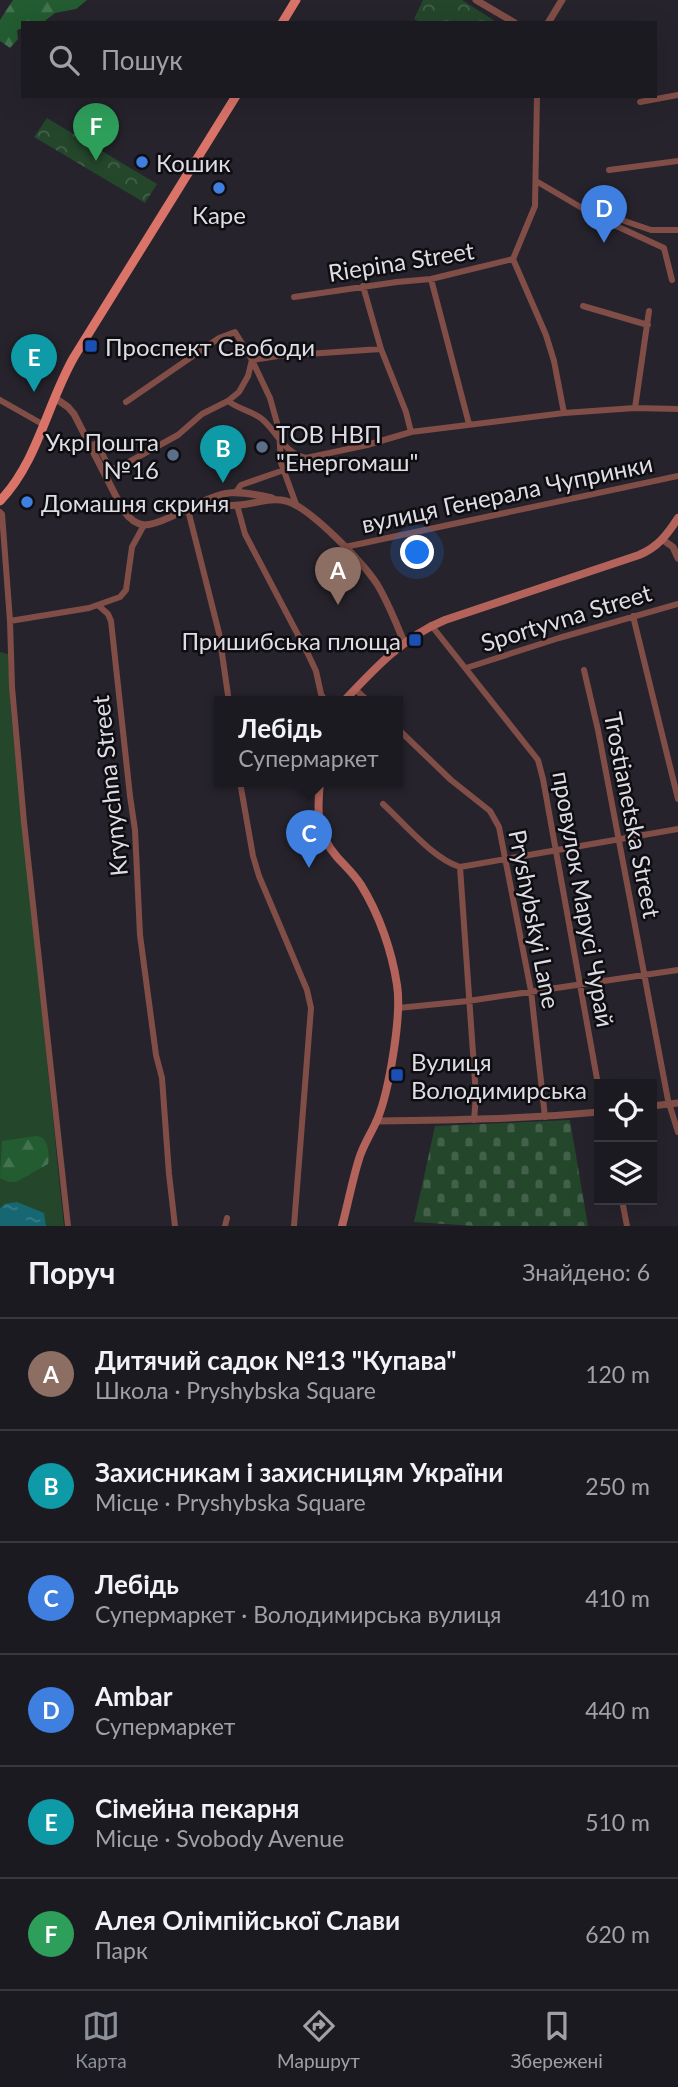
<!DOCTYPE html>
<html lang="uk">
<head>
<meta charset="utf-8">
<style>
	body { margin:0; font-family:Lato,sans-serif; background:#25232a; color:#f1f3f6 }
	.controls { position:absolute; right:21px; bottom:21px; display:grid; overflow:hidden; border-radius:0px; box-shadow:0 7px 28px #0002 }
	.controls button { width:63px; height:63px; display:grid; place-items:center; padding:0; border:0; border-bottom:2px solid #3a383f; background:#1c1a21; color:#f1f3f6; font:35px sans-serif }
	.you { position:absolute; left:418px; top:553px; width:24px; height:24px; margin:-18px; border:5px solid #fff; border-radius:50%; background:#1a73e8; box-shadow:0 0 0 10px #1a73e833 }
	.badge { display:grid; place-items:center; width:46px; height:46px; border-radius:50%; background:#8c9099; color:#fff; font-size:23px; font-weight:700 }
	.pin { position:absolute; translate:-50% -58px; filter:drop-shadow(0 2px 4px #0008) }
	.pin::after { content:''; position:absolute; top:37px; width:24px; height:21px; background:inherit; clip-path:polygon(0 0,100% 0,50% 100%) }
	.popup { position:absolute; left:214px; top:696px; width:189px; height:91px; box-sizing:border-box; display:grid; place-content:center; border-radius:0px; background:#1c1a21; filter:drop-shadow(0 2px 5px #0005); font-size:23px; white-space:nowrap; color:#a0a1a5 }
	.popup b { font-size:26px; color:#f1f3f6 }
	.popup::after { content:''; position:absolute; left:50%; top:100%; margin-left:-14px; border:14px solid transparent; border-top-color:#1c1a21 }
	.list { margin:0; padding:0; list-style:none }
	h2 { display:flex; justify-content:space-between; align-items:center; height:91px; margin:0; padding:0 28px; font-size:30px }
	h2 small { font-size:23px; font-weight:400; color:#a0a1a5 }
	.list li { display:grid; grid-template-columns:46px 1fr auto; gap:21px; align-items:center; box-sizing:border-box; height:112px; padding:0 28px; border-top:2px solid #3a383f }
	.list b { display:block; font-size:26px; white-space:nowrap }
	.list p { margin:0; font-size:23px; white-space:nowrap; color:#a0a1a5 }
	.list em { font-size:23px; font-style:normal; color:#a0a1a5 }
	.icon { flex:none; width:38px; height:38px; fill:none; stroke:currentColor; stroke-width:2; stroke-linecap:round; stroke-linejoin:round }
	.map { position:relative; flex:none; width:678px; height:1226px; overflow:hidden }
	.search { position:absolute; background:#1c1a21; box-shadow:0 7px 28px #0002; left:21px; right:21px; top:21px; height:77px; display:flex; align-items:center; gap:18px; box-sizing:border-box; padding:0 24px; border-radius:0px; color:#a0a1a5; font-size:26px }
	.sheet { height:763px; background:#1c1a21 }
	nav { display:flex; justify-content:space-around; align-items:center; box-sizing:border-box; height:98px; border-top:2px solid #3a383f; background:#1c1a21; font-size:19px; color:#a0a1a5 }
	nav a { display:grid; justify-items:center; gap:4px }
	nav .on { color:#8c9099 }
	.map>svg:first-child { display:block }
</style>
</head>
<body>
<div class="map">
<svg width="678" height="1226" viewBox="0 0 678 1226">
	<defs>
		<pattern id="forest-firs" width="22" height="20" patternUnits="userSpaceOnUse" patternTransform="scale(1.75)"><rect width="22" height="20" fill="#225c30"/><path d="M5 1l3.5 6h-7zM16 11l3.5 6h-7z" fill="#42734e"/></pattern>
		<pattern id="cemetery-stones" width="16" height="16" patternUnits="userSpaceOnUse" patternTransform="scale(1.75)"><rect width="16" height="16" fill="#24462b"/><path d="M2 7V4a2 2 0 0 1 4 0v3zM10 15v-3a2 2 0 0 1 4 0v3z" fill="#43604a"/></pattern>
		<pattern id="park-crowns" width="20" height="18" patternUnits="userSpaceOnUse" patternTransform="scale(1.75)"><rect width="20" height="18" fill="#24462b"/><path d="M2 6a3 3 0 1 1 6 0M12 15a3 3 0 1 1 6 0" fill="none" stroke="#43604a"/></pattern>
		<pattern id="water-ripples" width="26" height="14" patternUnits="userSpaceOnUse" patternTransform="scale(1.75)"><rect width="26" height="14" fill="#176773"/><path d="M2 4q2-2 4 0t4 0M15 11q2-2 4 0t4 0" fill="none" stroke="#387c87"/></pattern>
	</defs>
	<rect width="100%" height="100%" fill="#26232c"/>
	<path fill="#24462b" d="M0 652 8 654 11 713 64 1226H46L43 1213 5 1204 0 1208Z"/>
	<path fill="url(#forest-firs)" d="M13 0H87L76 9 55 13 42 23H23V28L17 30 18 39 10 48 0 41V20Z
		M36 1136C48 1136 50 1153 48 1164L16 1182H9L0 1178 2 1141Z"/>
	<path fill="url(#cemetery-stones)" d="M570 1120 588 1226H475L414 1222 435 1126Z"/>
	<path fill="url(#park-crowns)" d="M423 0H462L498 23H422L414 19Z
		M47 118 157 184 145 203 34 137Z"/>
	<path fill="url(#water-ripples)" d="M17 1202 44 1213 46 1226H0V1208L5 1204Z"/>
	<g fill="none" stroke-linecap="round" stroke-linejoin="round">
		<path stroke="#804e47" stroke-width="6" d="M640 102 678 95
			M609 170 678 161
			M536 181 599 218 664 248 672 280
			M599 218 604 214 651 230H678
			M513 259 535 206 537 96
			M513 259 546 335 554 361 564 413
			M431 279 469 424
			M363 286 381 349 406 412 411 432
			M294 297 397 282 431 279 513 259
			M583 306 648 325
			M0 400 44 425
			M228 401C238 409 252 411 262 419 278 433 284 453 306 458
			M126 402 219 338 235 332 252 360 270 398 279 430 281 463 296 504
			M635 408 649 311
			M90 446 97 443 109 467 116 469 178 435 202 414 228 401 239 392 248 376 252 360 278 356 381 349
			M236 492 241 485 284 470 306 458 367 445 411 432 564 413 635 408 678 409
			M237 505 245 534 307 652 316 671 321 694 326 702
			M188 510 219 633 229 702
			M0 512 2 514 10 621 12 687 24 822 68 1226
			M345 547 678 476
			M99 606 108 614 111 621 130 796 135 830 140 935 156 1055 162 1078 169 1174 175 1226
			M633 616 678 799
			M10 621 89 608 120 597 126 590 132 547 144 525
			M431 625 538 760 543 779 599 1090
			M466 668 559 638 678 604
			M584 670 598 730 668 1100 678 1132
			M355 689 369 702
			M398 729 451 780 490 811 499 827 531 991 545 1117
			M240 782 253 856 259 876 307 990 311 1008 294 1226
			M383 804C405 824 432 858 460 867L476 1096 474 1120
			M460 867 678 829
			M398 1008 468 1001 678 970
			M622 1200 627 1226
			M225 1226 227 1218"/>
		<path stroke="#804e47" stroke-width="7" d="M476 0 515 23
			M548 23 562 0
			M55 398 68 407 74 414 123 510C128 517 135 524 144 525 158 525 172 515 185 511 202 505 221 507 239 505 254 504 271 497 286 501 310 507 363 563 377 584 388 602 396 623 404 642
			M190 508C224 489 235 490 272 498
			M663 540 673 547 678 558
			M652 1106 678 1103
			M376 1121C451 1120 525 1119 599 1112"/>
		<path stroke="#b3635a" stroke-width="8" d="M343 702C373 670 403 637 445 620L639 555C658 547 667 535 678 518
			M320 782C317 812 316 833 337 857 345 866 354 874 361 885 379 914 392 951 397 985 402 1015 389 1092 377 1120 371 1134 363 1145 359 1159 352 1181 348 1204 342 1226"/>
		<path stroke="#da7368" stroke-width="9" d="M282 23 296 0
			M0 501C38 461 47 404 74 357L236 96"/>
	</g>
	<g fill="#3f7fe0" stroke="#0e0d11" stroke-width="2.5">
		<circle cx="142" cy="162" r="7"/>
		<circle cx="219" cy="188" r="7"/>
		<circle cx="27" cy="502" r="7"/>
	</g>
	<g fill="#1a4fb4" stroke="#0e0d11" stroke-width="2.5">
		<rect x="84" y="339" width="14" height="14" rx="3.5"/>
		<rect x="408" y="633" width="14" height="14" rx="3.5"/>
		<rect x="390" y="1068" width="14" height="14" rx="3.5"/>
	</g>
	<g fill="#5c6f8a" stroke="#0e0d11" stroke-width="2.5">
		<circle cx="262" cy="447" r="7"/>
		<circle cx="173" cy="455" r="7"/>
	</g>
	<g text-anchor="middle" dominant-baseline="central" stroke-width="5" stroke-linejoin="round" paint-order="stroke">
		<g font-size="24" fill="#dfdde4" stroke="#0e0d11" text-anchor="start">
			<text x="156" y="162">Кошик</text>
			<text x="219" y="214" text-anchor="middle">Каре</text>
			<text x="105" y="346">Проспект Свободи</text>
			<text x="276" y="433">ТОВ НВП<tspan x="276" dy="28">"Енергомаш"</tspan></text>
			<text x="159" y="441" text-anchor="end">УкрПошта<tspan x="159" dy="28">№16</tspan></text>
			<text x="41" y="502">Домашня скриня</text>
			<text x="401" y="640" text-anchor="end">Пришибська площа</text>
			<text x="411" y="1061">Вулиця<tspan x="411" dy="28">Володимирська</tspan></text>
		</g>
		<g font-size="24" fill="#dfdde4" stroke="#0e0d11">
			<text transform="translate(401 261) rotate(-9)">Riepina Street</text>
			<text transform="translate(507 493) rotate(-12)">вулиця Генерала Чупринки</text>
			<text transform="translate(566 617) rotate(-17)">Sportyvna Street</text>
			<text transform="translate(109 786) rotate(-96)">Krynychna Street</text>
			<text transform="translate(633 815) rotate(79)">Trostianetska Street</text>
			<text transform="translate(584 899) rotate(80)">провулок Марусі Чурай</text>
			<text transform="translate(535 919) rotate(79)">Pryshybskyi Lane</text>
		</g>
	</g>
</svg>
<div class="controls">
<button><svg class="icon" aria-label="locate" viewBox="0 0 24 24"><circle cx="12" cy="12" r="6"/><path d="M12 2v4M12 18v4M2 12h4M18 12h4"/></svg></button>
<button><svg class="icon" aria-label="layers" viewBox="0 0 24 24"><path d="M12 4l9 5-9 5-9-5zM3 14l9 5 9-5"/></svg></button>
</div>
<div class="you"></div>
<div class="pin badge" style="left:338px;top:605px;background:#8d6e63">A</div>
<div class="pin badge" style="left:223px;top:483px;background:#0f9aa8">B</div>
<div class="pin badge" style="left:309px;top:868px;background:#3f7fe0">C</div>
<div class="popup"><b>Лебідь</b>Супермаркет</div>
<div class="pin badge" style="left:604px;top:243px;background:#3f7fe0">D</div>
<div class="pin badge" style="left:34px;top:392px;background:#0f9aa8">E</div>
<div class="pin badge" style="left:96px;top:161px;background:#2e9e5b">F</div>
<div class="search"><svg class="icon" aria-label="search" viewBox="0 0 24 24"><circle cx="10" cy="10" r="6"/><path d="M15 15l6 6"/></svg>Пошук</div>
</div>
<section class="sheet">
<h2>Поруч<small>Знайдено: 6</small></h2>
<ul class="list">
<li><span class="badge" style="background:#8d6e63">A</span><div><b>Дитячий садок №13 &quot;Купава&quot;</b><p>Школа · Pryshybska Square</p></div><em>120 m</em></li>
<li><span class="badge" style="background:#0f9aa8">B</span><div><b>Захисникам і захисницям України</b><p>Місце · Pryshybska Square</p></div><em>250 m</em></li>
<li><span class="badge" style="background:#3f7fe0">C</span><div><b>Лебідь</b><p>Супермаркет · Володимирська вулиця</p></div><em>410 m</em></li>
<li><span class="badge" style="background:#3f7fe0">D</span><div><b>Ambar</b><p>Супермаркет</p></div><em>440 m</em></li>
<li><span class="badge" style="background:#0f9aa8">E</span><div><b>Сімейна пекарня</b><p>Місце · Svobody Avenue</p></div><em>510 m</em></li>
<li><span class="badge" style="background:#2e9e5b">F</span><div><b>Алея Олімпійської Слави</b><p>Парк</p></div><em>620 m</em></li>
</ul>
</section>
<nav>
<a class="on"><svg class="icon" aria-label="map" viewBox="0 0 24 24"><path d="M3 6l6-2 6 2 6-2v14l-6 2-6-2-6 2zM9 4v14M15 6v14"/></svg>Карта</a>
<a><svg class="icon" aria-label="directions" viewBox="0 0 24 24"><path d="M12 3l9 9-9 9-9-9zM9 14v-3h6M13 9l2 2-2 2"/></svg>Маршрут</a>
<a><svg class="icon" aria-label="saved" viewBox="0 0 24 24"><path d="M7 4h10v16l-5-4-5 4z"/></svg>Збережені</a>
</nav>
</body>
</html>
